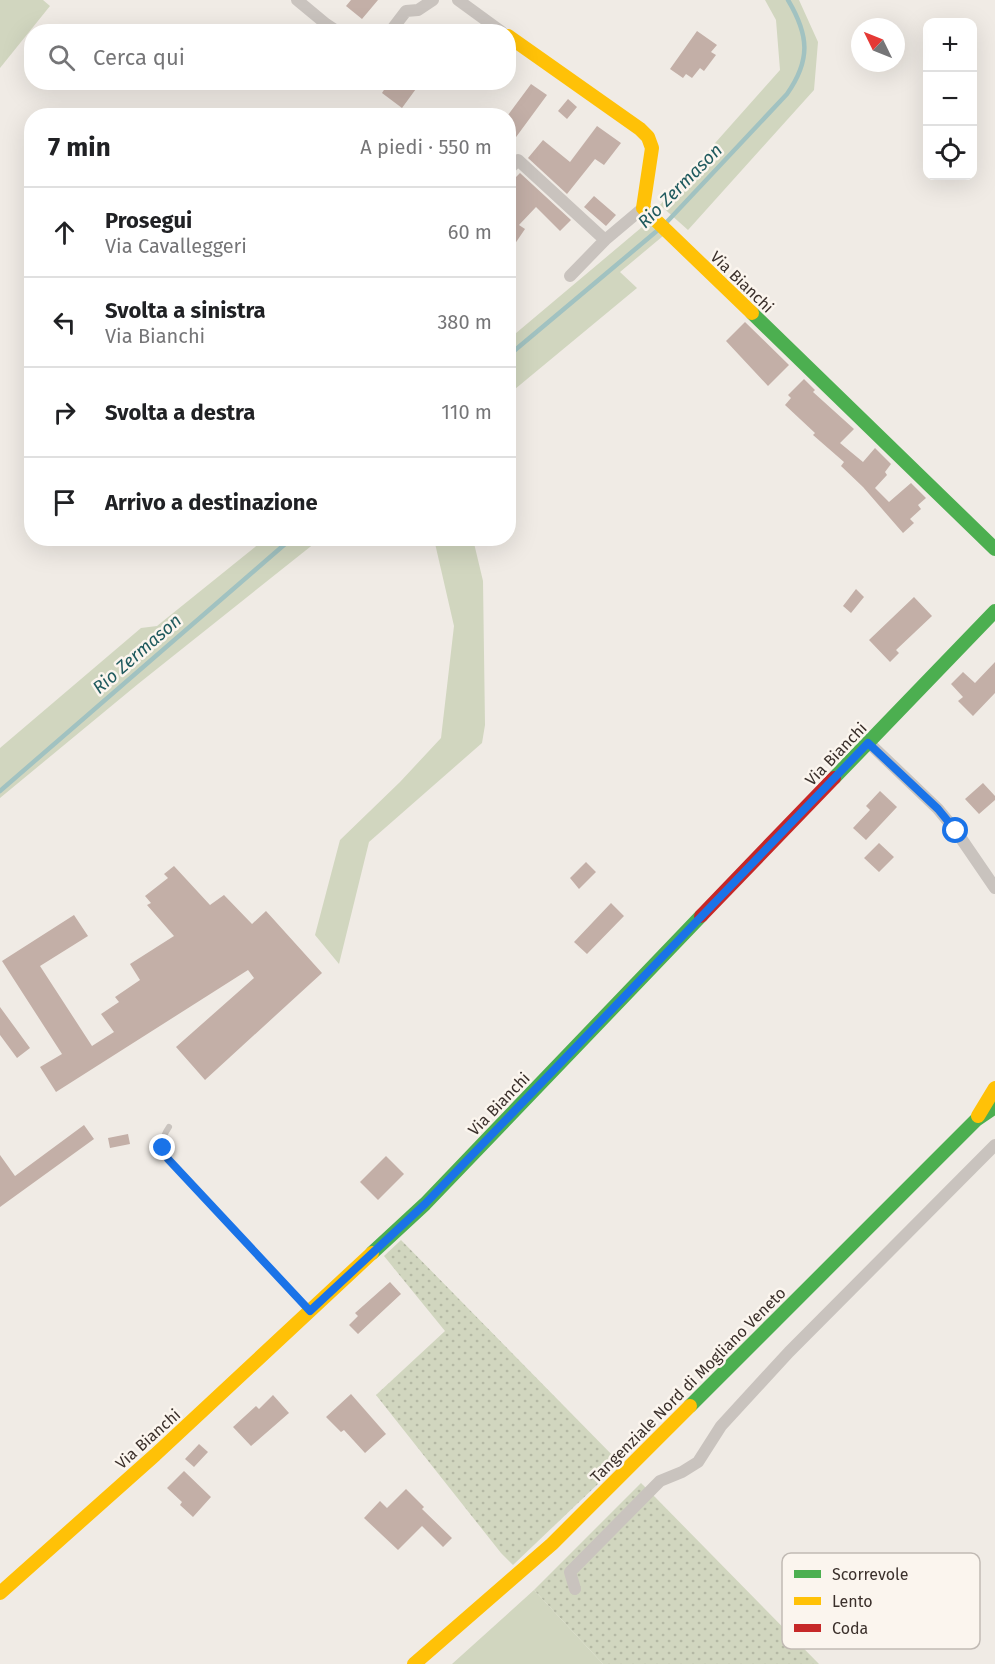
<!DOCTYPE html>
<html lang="it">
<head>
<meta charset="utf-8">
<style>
	body { margin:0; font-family:"Fira Sans",sans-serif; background:#f2f2f2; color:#202124 }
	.controls { position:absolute; right:18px; top:18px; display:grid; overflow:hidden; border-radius:12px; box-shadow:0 6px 24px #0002 }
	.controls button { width:54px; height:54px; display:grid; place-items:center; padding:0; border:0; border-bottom:2px solid #e0e0e0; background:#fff; color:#202124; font:30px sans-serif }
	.compass { position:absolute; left:851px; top:18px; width:54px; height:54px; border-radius:50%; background:#fff; box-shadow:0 6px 24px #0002; rotate:313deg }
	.stop { position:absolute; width:18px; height:18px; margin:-14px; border:4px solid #1a73e8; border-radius:50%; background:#fff }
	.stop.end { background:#1a73e8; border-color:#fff; box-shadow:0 2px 6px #0008 }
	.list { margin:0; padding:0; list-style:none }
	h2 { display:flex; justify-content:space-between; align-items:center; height:78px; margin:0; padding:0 24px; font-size:26px }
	h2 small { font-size:20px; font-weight:400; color:#757577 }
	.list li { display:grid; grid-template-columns:39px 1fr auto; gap:18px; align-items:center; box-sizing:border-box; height:90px; padding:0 24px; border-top:2px solid #e0e0e0 }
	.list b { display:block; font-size:22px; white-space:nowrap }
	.list p { margin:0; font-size:20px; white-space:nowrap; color:#757577 }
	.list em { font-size:20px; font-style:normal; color:#757577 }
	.icon { flex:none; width:33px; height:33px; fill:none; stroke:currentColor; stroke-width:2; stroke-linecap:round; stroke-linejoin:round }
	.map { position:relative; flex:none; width:995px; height:1664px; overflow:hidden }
	.search { position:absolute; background:#fff; box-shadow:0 6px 24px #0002; left:24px; top:24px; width:492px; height:66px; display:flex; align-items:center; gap:15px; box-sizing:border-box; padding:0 21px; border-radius:24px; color:#757577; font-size:22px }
	.panel { position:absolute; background:#fff; box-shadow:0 6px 24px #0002; left:24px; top:108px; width:492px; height:438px; border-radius:24px }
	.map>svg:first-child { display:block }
</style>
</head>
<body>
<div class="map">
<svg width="995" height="1664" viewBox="0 0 995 1664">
	<defs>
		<pattern id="park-dots" width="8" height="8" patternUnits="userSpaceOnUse" patternTransform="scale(1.5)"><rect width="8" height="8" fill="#d1d6bf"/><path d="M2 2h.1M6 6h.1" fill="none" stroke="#b4b8a4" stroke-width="1.8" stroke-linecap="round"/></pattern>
	</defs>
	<rect width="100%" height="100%" fill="#f0ebe5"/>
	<path fill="#d1d6bf" d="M0 0H43L50 6 0 68Z
		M765 0H799L818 42 814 90 688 230 660 205 780 70 776 20Z
		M648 222 663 236 620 272 637 288 509 394V339Z
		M265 539H320L138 684 0 798V748L141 628 157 626Z
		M434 539H473L483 581 485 725 482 743 369 842 339 964 315 935 340 840 400 782 441 738 454 626Z
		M534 1590 603 1664H452Z"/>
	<path fill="url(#park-dots)" d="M401 1240 620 1463 513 1565 501 1553 376 1395 445 1331 384 1256Z
		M641 1483 653 1495 819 1664H603L534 1590Z"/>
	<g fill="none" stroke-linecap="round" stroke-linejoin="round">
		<path stroke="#a1c2c1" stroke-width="4.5" d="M664 225 787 94C811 60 809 35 788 0
			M508 356 658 230
			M0 791 292 538"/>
	</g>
	<path fill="#c3afa7" d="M351 0H378L362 19 346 6Z
		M697 31 717 45 711 52 716 55 704 71 700 68 692 78 686 74 683 78 670 69Z
		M389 82H421L402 108 382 93Z
		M531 84 547 95 508 148V115Z
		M568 99 577 107 567 119 558 111Z
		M597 126 621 143 604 165 595 159 567 194 528 158 543 140 570 162Z
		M520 173 571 220 560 231 536 207 519 225 525 229 508 254V185Z
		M594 196 616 215 606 226 584 207Z
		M745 322 789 365 768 386 726 341Z
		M804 379 815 390 813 392 854 429 840 443 863 462 875 448 891 464 885 472 887 475 875 488 889 502 911 483 926 498 918 505 921 509 910 519 914 523 903 533 863 487 841 466 844 462 813 435 815 433 785 405 791 398 788 395Z
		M856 589 864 597 851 613 843 606Z
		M914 597 932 616 896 650 899 653 890 662 869 640Z
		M995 662V693L973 716 958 701 963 697 951 684 963 672 975 683Z
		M983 783 995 796V800L979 814 965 799Z
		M880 791 897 807 866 840 853 828 870 810 866 806Z
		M879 843 894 857 879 872 864 858Z
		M586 862 596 872 579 889 570 878Z
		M174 866 210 905 224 895 252 924 266 911 322 973 205 1080 176 1047 254 978 248 970 56 1092 40 1067 62 1054 2 961 74 915 88 936 40 966 92 1046 114 1032 101 1014 119 1002 115 997 140 980 130 964 174 936 147 905 151 903 145 896 168 878 164 874Z
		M611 903 624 916 587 954 574 942Z
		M0 1007 30 1048 17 1058 0 1035Z
		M84 1125 94 1139 0 1207V1155L15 1176Z
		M128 1134 130 1144 110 1148 108 1138Z
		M386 1156 404 1174 378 1200 360 1182Z
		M390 1282 401 1294 358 1334 349 1325 358 1316 355 1313Z
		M351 1394 386 1434 365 1453 344 1430 341 1432 326 1417Z
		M273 1395 289 1413 251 1446 233 1427 256 1406 259 1409Z
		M199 1444 208 1452 194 1467 185 1459Z
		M184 1471 211 1497 193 1517 180 1505 182 1502 167 1488Z
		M406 1489 424 1507 422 1509 452 1538 443 1547 422 1526 398 1550 364 1518 380 1501 387 1508Z"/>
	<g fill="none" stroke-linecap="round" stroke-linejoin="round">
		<path stroke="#c9c3be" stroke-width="6" d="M169 1127C160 1140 162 1146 168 1159L308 1309"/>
		<path stroke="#c9c3be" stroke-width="12" d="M297 0 326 24 338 32
			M458 0 502 32
			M390 32 406 11 418 10 433 0
			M508 170 518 160 605 240
			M570 276 605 240 643 208
			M869 743 938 809 956 831 995 888
			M575 1589 570 1572 660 1481 682 1472 698 1462 721 1426 789 1352 995 1145"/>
		<path stroke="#4caf50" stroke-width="14" d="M752 313 995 549
			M834 778 995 611
			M372 1253 425 1204 701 916
			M690 1406 976 1120 995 1107"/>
		<path stroke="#ffc107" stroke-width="14" d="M508 36 640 129 648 137 652 148 643 208 752 313
			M978 1116 995 1088
			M0 1593 155 1455 372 1253
			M414 1664 552 1544 690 1406"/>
		<path stroke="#c62828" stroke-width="14" d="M701 916 834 778"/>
	</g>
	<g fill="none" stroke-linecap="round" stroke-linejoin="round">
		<path stroke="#1a73e8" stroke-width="8" d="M163 1148 168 1159 310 1311 425 1204 868 743 938 809 956 831"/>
	</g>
	<g text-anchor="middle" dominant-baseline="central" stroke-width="5" stroke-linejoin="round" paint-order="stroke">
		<g font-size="16" fill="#3b302b" stroke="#fbf5ee">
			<text transform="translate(742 282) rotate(44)">Via Bianchi</text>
			<text transform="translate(836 754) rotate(-46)">Via Bianchi</text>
			<text transform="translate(499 1104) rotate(-46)">Via Bianchi</text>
			<text transform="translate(688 1385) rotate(-45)">Tangenziale Nord di Mogliano Veneto</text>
			<text transform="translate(148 1439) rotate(-42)">Via Bianchi</text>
		</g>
		<g font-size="18" font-style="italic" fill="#1f5a5e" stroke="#fbf5ee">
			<text transform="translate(680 186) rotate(-45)">Rio Zermason</text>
			<text transform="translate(137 654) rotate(-41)">Rio Zermason</text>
		</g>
	</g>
	<rect x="782" y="1553" width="198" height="96" rx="9" fill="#fbf5ee" stroke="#c1bab4" stroke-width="1.5"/>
	<rect x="794" y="1570" width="27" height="8" fill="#4caf50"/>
	<rect x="794" y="1597" width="27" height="8" fill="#ffc107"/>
	<rect x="794" y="1624" width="27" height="8" fill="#c62828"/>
	<g font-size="16" fill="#3b302b">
		<text x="832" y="1580">Scorrevole</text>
		<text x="832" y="1607">Lento</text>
		<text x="832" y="1634">Coda</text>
	</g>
</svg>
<div class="controls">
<button>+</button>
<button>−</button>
<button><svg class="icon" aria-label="locate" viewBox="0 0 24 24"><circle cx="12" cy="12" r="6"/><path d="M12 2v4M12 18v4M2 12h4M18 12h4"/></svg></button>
</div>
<svg class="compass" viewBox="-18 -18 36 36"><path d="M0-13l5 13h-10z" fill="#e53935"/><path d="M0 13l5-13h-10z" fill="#757577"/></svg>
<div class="stop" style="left:956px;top:831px"></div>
<div class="stop end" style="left:163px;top:1148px"></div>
<div class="search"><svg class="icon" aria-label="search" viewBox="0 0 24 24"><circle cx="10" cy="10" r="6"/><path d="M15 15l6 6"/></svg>Cerca qui</div>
<section class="panel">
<h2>7 min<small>A piedi · 550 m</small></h2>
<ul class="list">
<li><svg class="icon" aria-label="ahead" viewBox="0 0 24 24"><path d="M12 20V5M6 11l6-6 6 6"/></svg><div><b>Prosegui</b><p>Via Cavalleggeri</p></div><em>60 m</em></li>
<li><svg class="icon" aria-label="left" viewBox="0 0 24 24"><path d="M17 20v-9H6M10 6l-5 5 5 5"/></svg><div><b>Svolta a sinistra</b><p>Via Bianchi</p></div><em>380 m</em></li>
<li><svg class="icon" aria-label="right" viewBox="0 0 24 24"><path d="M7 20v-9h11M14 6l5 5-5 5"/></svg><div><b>Svolta a destra</b></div><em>110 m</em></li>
<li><svg class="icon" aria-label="arrive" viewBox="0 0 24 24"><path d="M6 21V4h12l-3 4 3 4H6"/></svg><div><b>Arrivo a destinazione</b></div></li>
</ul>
</section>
</div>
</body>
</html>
